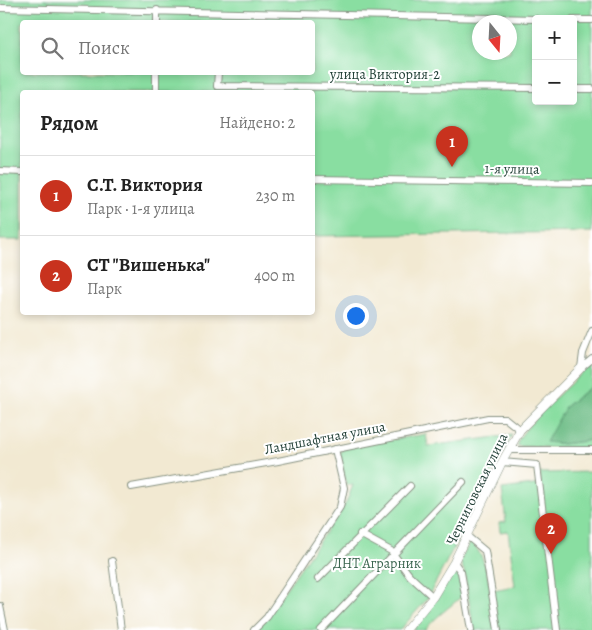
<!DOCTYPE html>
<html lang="ru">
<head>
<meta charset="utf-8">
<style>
	body { margin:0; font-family:Alegreya,serif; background:#f2f2f2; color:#222 }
	.controls { position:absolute; right:15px; top:15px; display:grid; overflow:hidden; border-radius:5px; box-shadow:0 2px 8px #0003 }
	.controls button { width:45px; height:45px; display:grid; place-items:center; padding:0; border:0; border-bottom:1px solid #e0e0e0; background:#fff; color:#222; font:25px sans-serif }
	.compass { position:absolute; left:472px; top:15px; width:45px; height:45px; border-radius:50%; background:#fff; box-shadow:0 2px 8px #0003; rotate:162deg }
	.you { position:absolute; left:355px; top:315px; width:18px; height:18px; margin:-12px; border:4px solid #fff; border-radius:50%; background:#1a73e8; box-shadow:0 0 0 8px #1a73e833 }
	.badge { display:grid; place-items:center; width:32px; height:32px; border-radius:50%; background:#c8321e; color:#fff; font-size:16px; font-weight:700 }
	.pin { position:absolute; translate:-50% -41px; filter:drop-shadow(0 1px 2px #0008) }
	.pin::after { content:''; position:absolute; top:26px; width:18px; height:15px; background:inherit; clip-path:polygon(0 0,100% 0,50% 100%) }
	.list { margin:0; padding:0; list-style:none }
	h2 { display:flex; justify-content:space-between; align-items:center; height:65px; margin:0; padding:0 20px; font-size:21px }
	h2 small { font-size:16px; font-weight:400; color:#767676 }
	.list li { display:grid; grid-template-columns:32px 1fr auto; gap:15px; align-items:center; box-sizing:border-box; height:80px; padding:0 20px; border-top:1px solid #e0e0e0 }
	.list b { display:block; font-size:19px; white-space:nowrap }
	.list p { margin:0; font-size:16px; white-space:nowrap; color:#767676 }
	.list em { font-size:16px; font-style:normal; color:#767676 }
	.icon { flex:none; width:28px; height:28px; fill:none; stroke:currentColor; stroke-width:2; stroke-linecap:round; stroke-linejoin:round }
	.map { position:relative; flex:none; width:592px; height:630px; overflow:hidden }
	.search { position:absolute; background:#fff; box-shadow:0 2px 8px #0003; left:20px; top:20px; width:295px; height:55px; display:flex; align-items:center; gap:12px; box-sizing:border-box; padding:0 18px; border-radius:5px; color:#767676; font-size:19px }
	.panel { position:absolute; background:#fff; box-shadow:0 2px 8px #0003; left:20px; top:90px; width:295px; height:225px; border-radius:5px }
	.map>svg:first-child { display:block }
</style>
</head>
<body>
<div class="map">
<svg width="592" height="630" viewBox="0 0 592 630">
	<rect width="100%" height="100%" fill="#fff"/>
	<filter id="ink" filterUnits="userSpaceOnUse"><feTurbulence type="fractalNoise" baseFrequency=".02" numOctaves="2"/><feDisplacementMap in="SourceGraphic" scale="10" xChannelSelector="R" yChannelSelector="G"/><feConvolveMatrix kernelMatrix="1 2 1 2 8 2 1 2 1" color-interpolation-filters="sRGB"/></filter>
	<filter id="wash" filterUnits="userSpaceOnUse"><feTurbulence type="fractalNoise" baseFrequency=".0096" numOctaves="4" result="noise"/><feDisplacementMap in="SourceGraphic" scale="20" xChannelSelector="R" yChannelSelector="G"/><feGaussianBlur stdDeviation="1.12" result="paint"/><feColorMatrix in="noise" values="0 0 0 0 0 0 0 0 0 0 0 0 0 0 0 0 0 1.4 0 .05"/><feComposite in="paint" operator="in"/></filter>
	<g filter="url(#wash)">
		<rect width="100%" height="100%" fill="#f2e9d2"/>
		<path fill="#89dea1" stroke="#548e6a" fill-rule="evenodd" d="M0 0H592V232L313 236 312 92H22V240H0ZM536 19H573V101H536ZM22 22H312V72H22ZM480 22H510V52H480Z
			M592 364V386L566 406 563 444 592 440V449L517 446C516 431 579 376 592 364Z
			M426 434 428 446 512 435 427 599 400 630H257L346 503 353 485H346L340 453 344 448Z
			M592 472V630H499L493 590 515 586 508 531 500 532 499 523 506 522 502 489 541 484 540 473Z
			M470 542C491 557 491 605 495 630H474L464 571 460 561Z
			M455 568 459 573 462 596C449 608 436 616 425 630H413L440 594Z"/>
		<path fill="#6ebd87" stroke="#467d5e" d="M592 386V440L563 444 546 442 566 406Z"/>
	</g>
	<g filter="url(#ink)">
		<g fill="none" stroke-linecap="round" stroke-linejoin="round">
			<g stroke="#889383" stroke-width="8">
				<path id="minor" d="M0 8 536 19
					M573 20H592
					M157 22V10
					M218 72 217 86 536 88
					M573 89H592
					M156 92V72
					M0 171 22 172
					M312 179 592 183
					M581 368 583 353 592 331
					M581 368 592 359
					M509 450H592
					M502 462 537 465 557 630
					M131 487 278 461 488 418H505L520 430
					M360 534 391 551 410 576 433 597
					M467 536 485 551 498 630
					M112 561 121 630
					M454 562 461 572 471 630
					M318 579 410 486
					M0 606 5 630
					M254 630 267 617 340 507 344 488 335 449
					M321 630 463 482"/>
			</g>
			<g stroke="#889383" stroke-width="9">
				<path id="tertiary" d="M406 630 433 597 454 562 502 462 520 430 581 368"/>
			</g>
			<use href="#minor" stroke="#fff" stroke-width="6"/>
			<use href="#tertiary" stroke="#fff" stroke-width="8"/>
		</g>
	</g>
	<g text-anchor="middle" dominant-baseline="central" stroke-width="4" stroke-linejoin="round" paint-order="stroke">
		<g font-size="14" fill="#1f3d34" stroke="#fff">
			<text x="385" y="74">улица Виктория-2</text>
			<text transform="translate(512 169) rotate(1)">1-я улица</text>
			<text transform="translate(325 438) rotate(-11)">Ландшафтная улица</text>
			<text transform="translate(477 489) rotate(-64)">Черниговская улица</text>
		</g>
		<g font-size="14" fill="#3a654f" stroke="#fff">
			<text x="377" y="563">ДНТ Аграрник</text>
		</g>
	</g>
</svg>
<div class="controls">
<button>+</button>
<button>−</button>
</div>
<svg class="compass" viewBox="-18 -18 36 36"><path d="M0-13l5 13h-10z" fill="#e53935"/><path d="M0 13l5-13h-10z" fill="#767676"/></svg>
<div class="you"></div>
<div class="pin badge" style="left:452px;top:167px">1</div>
<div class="pin badge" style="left:551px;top:554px">2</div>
<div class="search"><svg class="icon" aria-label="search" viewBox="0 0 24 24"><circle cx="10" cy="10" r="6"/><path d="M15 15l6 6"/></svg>Поиск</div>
<section class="panel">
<h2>Рядом<small>Найдено: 2</small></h2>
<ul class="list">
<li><span class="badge">1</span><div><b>С.Т. Виктория</b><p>Парк · 1-я улица</p></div><em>230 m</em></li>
<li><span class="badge">2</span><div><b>СТ &quot;Вишенька&quot;</b><p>Парк</p></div><em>400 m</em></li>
</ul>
</section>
</div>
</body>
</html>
